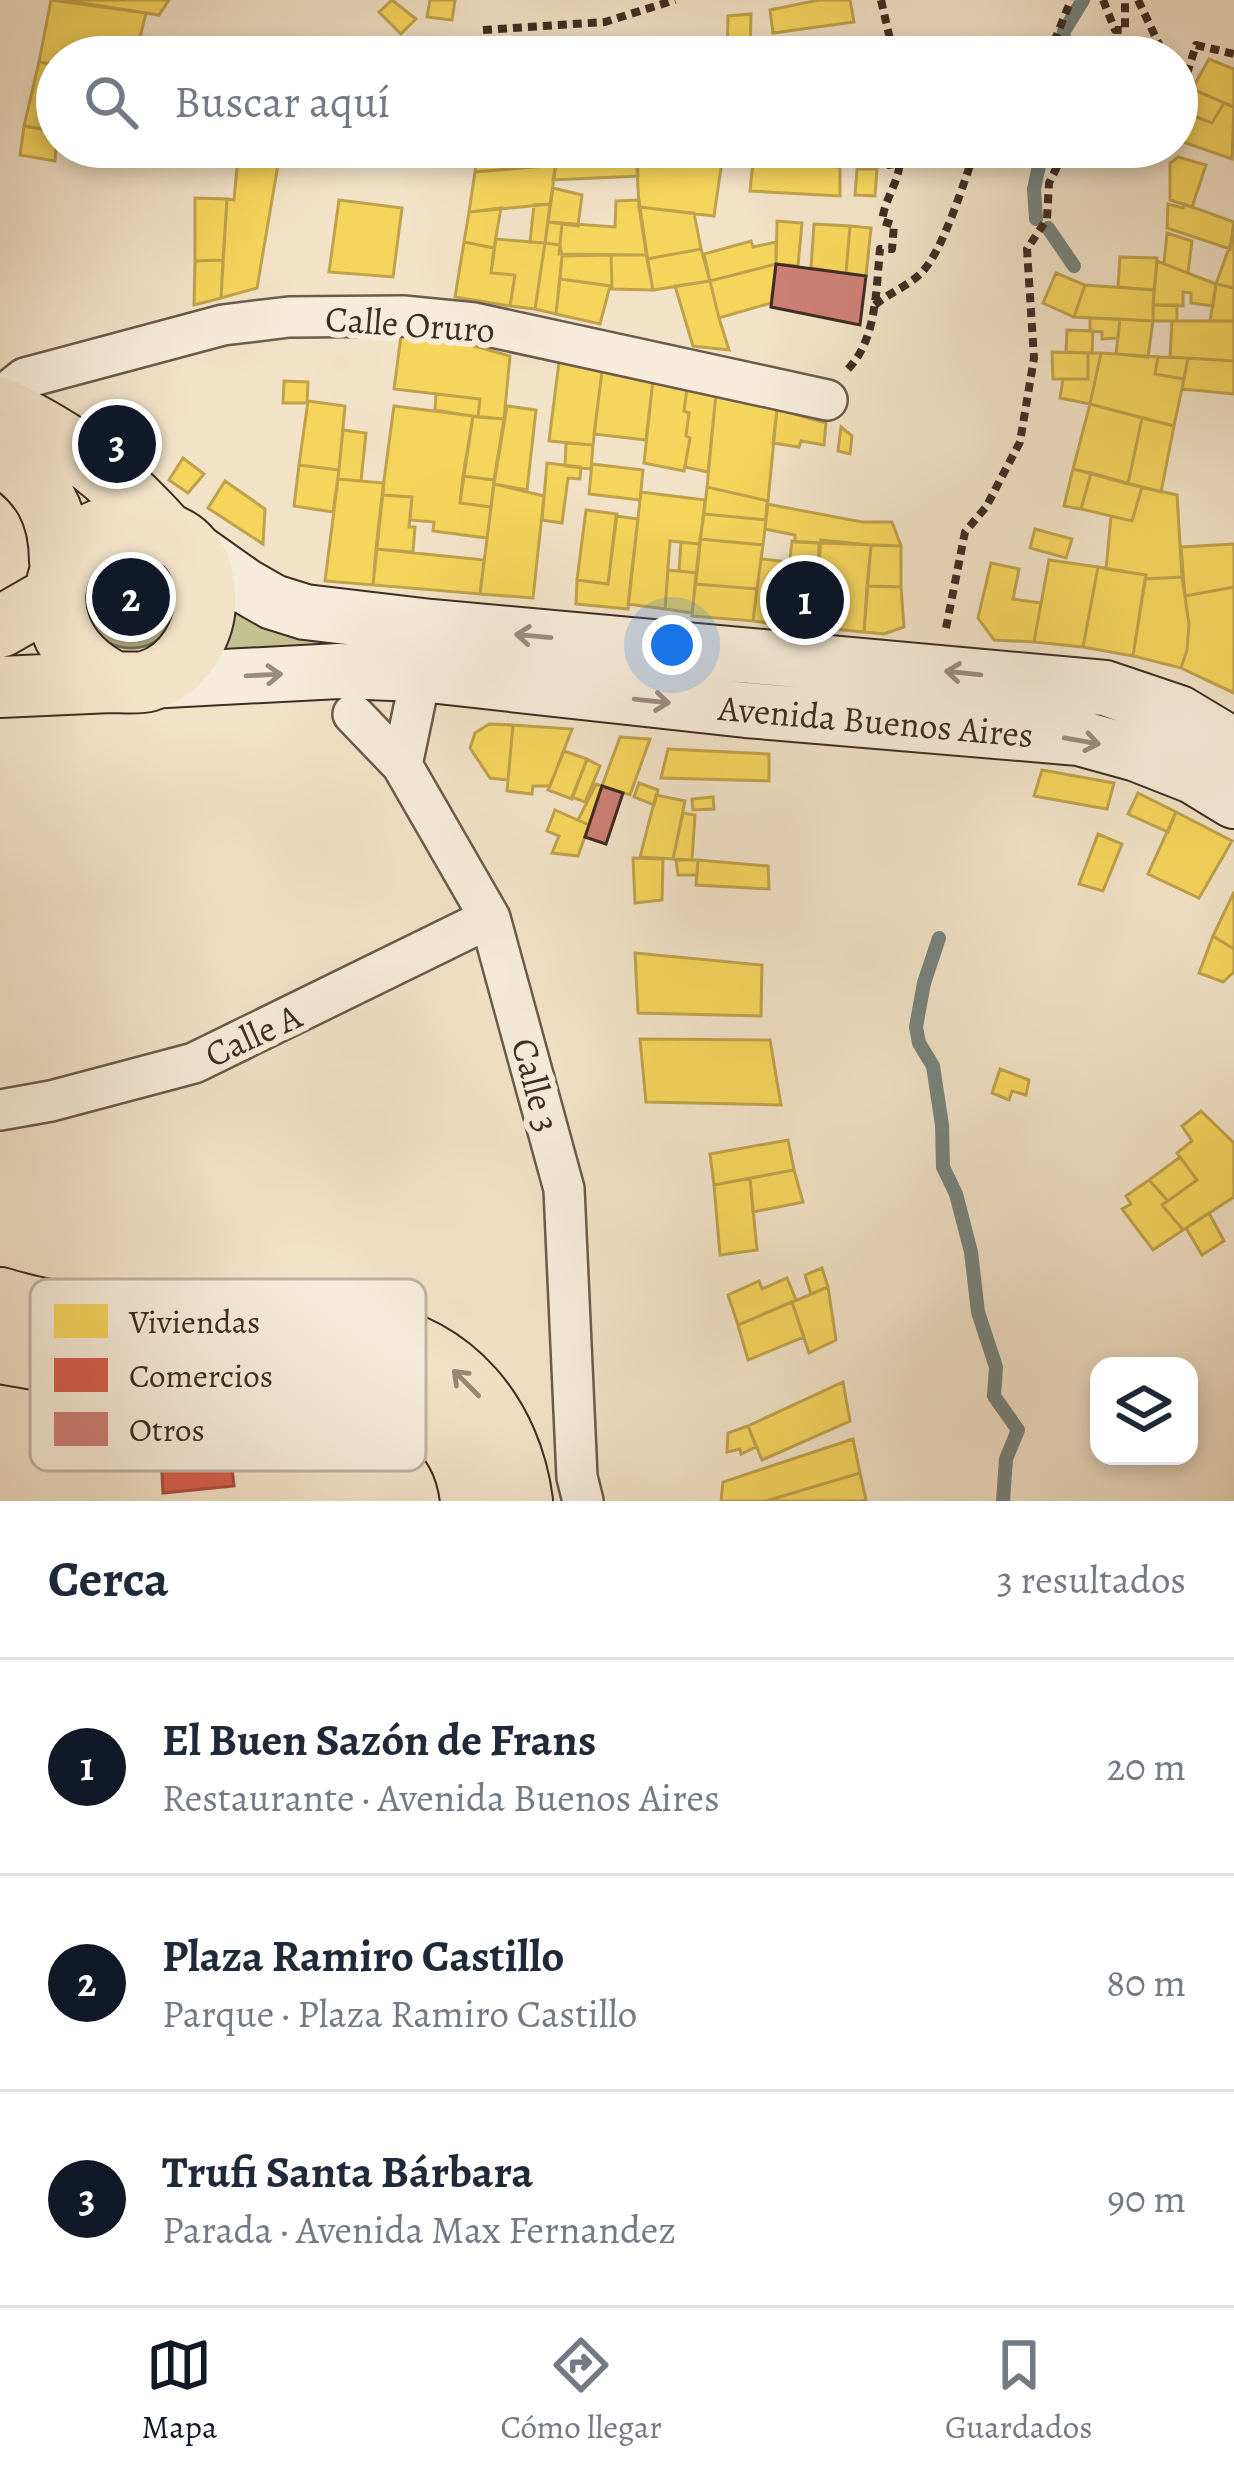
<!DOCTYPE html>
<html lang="es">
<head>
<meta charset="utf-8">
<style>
	body { margin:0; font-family:Alegreya,serif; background:#f2f2f3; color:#1f2937 }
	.controls { position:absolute; right:36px; bottom:36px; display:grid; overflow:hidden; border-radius:24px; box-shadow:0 6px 18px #0003 }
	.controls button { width:108px; height:108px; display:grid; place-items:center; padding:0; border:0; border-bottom:3px solid #e0e1e3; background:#fff; color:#1f2937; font:60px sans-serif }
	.you { position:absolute; left:672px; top:645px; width:42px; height:42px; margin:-30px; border:9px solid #fff; border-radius:50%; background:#1a73e8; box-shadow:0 0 0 18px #1a73e833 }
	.badge { display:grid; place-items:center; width:78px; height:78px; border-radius:50%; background:#111827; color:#fff; font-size:39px; font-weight:700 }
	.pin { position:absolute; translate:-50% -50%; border:6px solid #fff; box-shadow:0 3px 12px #0006 }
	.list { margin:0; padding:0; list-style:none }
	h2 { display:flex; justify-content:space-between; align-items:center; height:156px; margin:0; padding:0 48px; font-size:51px }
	h2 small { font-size:39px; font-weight:400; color:#747a83 }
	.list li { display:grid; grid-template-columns:78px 1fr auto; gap:36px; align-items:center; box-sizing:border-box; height:216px; padding:0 48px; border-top:3px solid #e0e1e3 }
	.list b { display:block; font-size:45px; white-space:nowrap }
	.list p { margin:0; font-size:39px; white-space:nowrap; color:#747a83 }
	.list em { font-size:39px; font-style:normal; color:#747a83 }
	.icon { flex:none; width:66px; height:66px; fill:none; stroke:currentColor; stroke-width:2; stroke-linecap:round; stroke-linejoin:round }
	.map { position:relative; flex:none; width:1234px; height:1501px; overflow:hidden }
	.search { position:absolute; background:#fff; box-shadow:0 6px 18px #0003; left:36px; right:36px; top:36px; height:132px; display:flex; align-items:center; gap:30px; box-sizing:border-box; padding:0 42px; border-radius:66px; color:#747a83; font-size:45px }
	.sheet { height:804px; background:#fff }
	nav { display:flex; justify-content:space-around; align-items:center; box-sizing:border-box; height:168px; border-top:3px solid #e0e1e3; background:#fff; font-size:33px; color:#747a83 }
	nav a { display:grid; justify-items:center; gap:6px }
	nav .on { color:#111827 }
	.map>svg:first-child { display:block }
</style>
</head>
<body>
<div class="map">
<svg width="1234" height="1501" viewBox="0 0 1234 1501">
	<rect width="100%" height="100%" fill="#f2e2c7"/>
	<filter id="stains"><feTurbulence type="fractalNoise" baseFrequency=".00167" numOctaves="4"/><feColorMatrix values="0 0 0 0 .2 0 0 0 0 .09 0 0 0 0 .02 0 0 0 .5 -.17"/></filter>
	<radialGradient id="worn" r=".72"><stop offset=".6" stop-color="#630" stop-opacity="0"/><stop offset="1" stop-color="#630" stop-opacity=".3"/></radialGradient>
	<path fill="#c2c191" stroke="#80765a" stroke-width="3" d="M83 600a48 48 0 1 1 96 0a48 48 0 1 1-96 0Z
		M235 609 393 644 218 658Z"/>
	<path fill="#f6d55c" stroke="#bfa24b" stroke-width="3" d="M51 0 146 13 135 57H57V65L39 62Z
		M62 0H169L159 15Z
		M392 0 416 19 401 34 379 12Z
		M430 0H455L452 20 427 17Z
		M819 0H850L854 22 773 33 770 10Z
		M751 14 750 57H727L728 16Z
		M1209 59 1234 69V107L1192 89Z
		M39 62 57 65 54 131 24 126Z
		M1192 89 1224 103 1212 123 1180 111Z
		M1224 103 1234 107 1232 159 1177 140 1180 111 1212 123Z
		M24 126 57 132 55 161 20 155Z
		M239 147H281L257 288 221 298 227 199 234 200Z
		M478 147H513L511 169 475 172Z
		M637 147 638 176 553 180 558 150Z
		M761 147H878L877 159 761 155Z
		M636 152 722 161 714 216 639 207Z
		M1178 157 1206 165 1192 207 1170 200V163Z
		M753 162 840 167V196L750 191Z
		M556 165 550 204 469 212 475 172Z
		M857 169H877L875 196 855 195Z
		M553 188 582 195 578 226 548 222Z
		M195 198 227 199 223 260 195 261Z
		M339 200 402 208 393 277 329 272Z
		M639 200 647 255 559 254 562 223 615 227 616 201Z
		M550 204 545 243 530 242 534 205Z
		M1168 204 1183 208 1184 204 1234 222 1230 249 1167 228Z
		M639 207 694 213 701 249 647 259Z
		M501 208 494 248 464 242 469 212Z
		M777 221 802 223 798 266 776 264Z
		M548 222 562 223 560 245 545 243Z
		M814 224 850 226 846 273 811 268Z
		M850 226 871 228 866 276 846 273Z
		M1167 233 1192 241 1188 273 1164 264Z
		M1234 234V288L1216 284Z
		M496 239 545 243 535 309 510 306 515 275 491 273Z
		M751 241 753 247 776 242V264L710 281 704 254Z
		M464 242 494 248 491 273 515 275 510 306 455 297Z
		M545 243 560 245 562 256 556 314 535 309Z
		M701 249 710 281 653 290 647 259Z
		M611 255H647L653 290 612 289Z
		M611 255 612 286 560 279 562 256Z
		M1120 257 1157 258 1154 290 1118 287Z
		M223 260 221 298 194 305 195 261Z
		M1157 261 1216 284 1213 306 1191 303V293L1183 292V306L1153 305Z
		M776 264 771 303 719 318 710 281Z
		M1056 273 1085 285 1074 317 1043 303Z
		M560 279 610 286 600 324 556 314Z
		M710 281 719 318 729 350 693 346 675 286Z
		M1216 284 1234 288V321H1210Z
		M1085 285 1154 290 1153 321 1074 317Z
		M1153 305H1177V321H1153Z
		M1090 318 1120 319 1118 338 1102 339V332L1090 331Z
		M1120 319 1153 321 1148 357 1116 354Z
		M1172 321H1234V361L1170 357Z
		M1067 330 1093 331 1092 353 1066 352Z
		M401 336 460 342 510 356 504 419 478 417 480 399 394 389Z
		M1052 352 1088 353V379H1053Z
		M1088 353H1101L1090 404 1060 398 1063 379H1088Z
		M1101 353 1158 357 1155 374 1184 379 1174 426 1090 404Z
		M1158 357 1188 358 1184 379 1155 374Z
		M1188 358 1234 361V394L1182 389Z
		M559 362 602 371 593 445 549 441Z
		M602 371 653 380 646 440 594 434Z
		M653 380 687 388 684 411 689 413 686 436 690 438 684 471 644 463Z
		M284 381 308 382 307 403H283Z
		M687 388 716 394 708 472 685 467 690 438 686 436 689 413 684 411Z
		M436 394 480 399 478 417 435 410Z
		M716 394 777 409 768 501 707 487Z
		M308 401 345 406 339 470 299 465Z
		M1090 404 1142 418 1128 484 1073 469Z
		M394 406 473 416 460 503 491 507 487 538 433 531 434 522 410 520 412 497 382 495Z
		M507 406 536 410 527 490 494 484Z
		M777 409 826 423 824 445 801 441 799 447 773 443Z
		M473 416 504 419 494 480 463 476Z
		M1142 418 1174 426 1161 492 1128 484Z
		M841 427 852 436 850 454 838 451Z
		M343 430 366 433 361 481 338 479Z
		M566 443 593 445 591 469 565 466Z
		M183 458 204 474 188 493 169 480Z
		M547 463 581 467 580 479 568 478 562 523 542 520Z
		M592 464 643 470 640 500 589 494Z
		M299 465 339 470 333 512 294 506Z
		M1073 469 1091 473 1081 509 1064 506Z
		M1091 473 1142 487 1132 521 1081 509Z
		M463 476 494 480 491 507 460 503Z
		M338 479 384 483 373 585 325 581Z
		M225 481 265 509 263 544 208 508Z
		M494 484 544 496 533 598 480 594Z
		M707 487 768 501 766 520 704 514Z
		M1142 487 1177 495 1182 577 1145 579 1146 575 1106 569 1111 516 1132 521Z
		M641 492 705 500 700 544 670 541 665 609 628 604Z
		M382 495 412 497 409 527H415L413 552 376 549Z
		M767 504 862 522H892L901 546 795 542V535L765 529Z
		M586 510 617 514 608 584 577 580Z
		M704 514 766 520 763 545 700 539Z
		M616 516 638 519 628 609 576 604 577 580 608 584Z
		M1035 529 1072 539 1066 558 1030 548Z
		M700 539 763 545 757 589 695 584Z
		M821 540 871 545 864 632 813 627Z
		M792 541 819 543 818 569 789 567Z
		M681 542 700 544 697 573 679 571Z
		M1234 544V587L1185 596 1181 547Z
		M871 545 901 546V587L867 586Z
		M376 549 484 560 480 594 373 585Z
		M761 559 781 561 777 591 789 593 785 625 753 621Z
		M1049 560 1098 567 1083 647 1034 642Z
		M991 563 1019 569 1013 599 1041 603 1034 642 994 640 978 618Z
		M780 566 792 567 789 593 777 591Z
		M792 567 818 569 813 627 785 625Z
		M1098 567 1146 575 1133 656 1083 647Z
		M668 570 697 573 692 613 665 609Z
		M1182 577 1189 624 1187 650 1181 668 1133 656 1145 579Z
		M695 584 757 589 753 621 692 616Z
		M867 586 901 587 904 627 884 634 864 632Z
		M1234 587V693L1181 668 1187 650 1189 624 1185 596Z
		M489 724 513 725 508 780 490 778 470 748 475 733Z
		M513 725 572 729 550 786H533L532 794 507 791Z
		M620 737 650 739 630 795 602 786Z
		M668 749 769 754V781L661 778Z
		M564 751 587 759 572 799 548 790Z
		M587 759 600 766 585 802 572 797Z
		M1042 770 1114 783 1107 809 1034 796Z
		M639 783 658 790 654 805 634 797Z
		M596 784 602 786 589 825 578 820Z
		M1138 793 1176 812 1168 832 1128 814Z
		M656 795 685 801 673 859 640 857Z
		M713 797 714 809 693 810 692 799Z
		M555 810 589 825 578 856 552 853 559 836 547 831Z
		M1176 812 1232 841 1199 898 1148 874Z
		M683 813 695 815 692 860 673 859Z
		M1098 834 1122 844 1103 891 1079 884Z
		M633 858 663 859 662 900 635 903Z
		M676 860H698L697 875H678Z
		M698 860 768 866 769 889 696 885Z
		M1234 892V949L1213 936Z
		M1213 936 1234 949V972L1223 982 1199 973Z
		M635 953 762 965 761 1016 638 1013Z
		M640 1039 770 1040 781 1105 646 1102Z
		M1000 1069 1029 1080 1026 1095 1012 1091 1009 1100 992 1093Z
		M1201 1111 1234 1143V1197L1183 1230 1162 1205 1197 1180 1177 1153 1192 1141 1182 1126Z
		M788 1140 794 1170 714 1185 710 1154Z
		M1180 1157 1197 1180 1168 1201 1149 1180Z
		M794 1170 803 1202 753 1212 750 1178Z
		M750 1178 757 1250 720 1255 714 1185Z
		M1149 1180 1168 1201 1162 1205 1183 1230 1153 1250 1122 1209 1131 1204 1126 1196Z
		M1209 1213 1224 1241 1202 1255 1186 1228Z
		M822 1268 828 1287 811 1294 805 1275Z
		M787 1278 796 1300 738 1325 728 1295 759 1281 762 1289Z
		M828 1287 836 1340 809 1353 792 1302Z
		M792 1302 804 1337 748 1360 738 1325Z
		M843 1382 850 1421 762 1460 748 1426Z
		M748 1426 756 1447 741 1454 740 1449 727 1452 728 1433Z
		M853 1439 860 1473 766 1501H721L723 1482Z
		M860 1473 866 1500 861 1501H766Z"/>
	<path fill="#d6604d" stroke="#a95040" stroke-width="3" d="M158 1397 225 1403 234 1486 163 1493Z"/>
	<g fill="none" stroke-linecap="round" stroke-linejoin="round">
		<path stroke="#76837d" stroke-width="14" d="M1061 57 1064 31 1083 0
			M1036 219 1034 189 1043 147
			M1048 228 1074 266
			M939 938 924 983 916 1027 919 1043 933 1066 942 1125 943 1167 956 1194 971 1252 978 1312 996 1367 994 1396 1018 1430 1006 1459 1003 1501"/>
	</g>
	<path fill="#cd8076" stroke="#3f2c23" stroke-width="3" d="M776 264 866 276 860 325 771 307Z
		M602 786 623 793 606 844 585 837Z"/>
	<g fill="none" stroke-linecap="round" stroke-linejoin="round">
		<g stroke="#6c5a4c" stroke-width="44">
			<path id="minor" d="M0 398 25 378 223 325 289 317 403 316 474 323 827 400
				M353 714 402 765 490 918 564 1189 577 1477 583 1501
				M402 765 426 650
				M0 1110 51 1101 194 1063 490 918"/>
		</g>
		<g stroke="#3f2c23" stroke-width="58">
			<path id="secondary" d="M187 545 245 586 273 602 305 612 431 627 1105 688 1179 713 1234 746
				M147 681 339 671 420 674 746 710 1079 738 1137 754 1193 776 1234 801"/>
		</g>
		<g stroke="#3f2c23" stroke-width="64">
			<path id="primary" d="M0 408C70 441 112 474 164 531
				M0 455C42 481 60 513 60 562
				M0 627 49 599
				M0 687C37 685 74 684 111 682 122 682 137 684 148 681 184 670 207 631 205 595 204 574 197 550 178 539 69 478 0 626 114 682
				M0 1298C74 1321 151 1322 228 1325 274 1327 321 1326 366 1332 454 1344 511 1416 522 1501
				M0 1353 98 1370 339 1384C406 1397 463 1424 471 1501"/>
		</g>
		<path stroke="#3f2c23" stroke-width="8" stroke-dasharray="9 6" stroke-linecap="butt" d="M881 0 894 57
			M1103 0 1115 30H1125V0
			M1138 0 1165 57
			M483 30 605 22 675 0
			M1053 57 1056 37 1071 0
			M1177 77 1185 80 1196 45 1234 54
			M875 305C890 292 909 286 922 272 943 251 966 177 976 147
			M848 369C877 339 876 289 880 249H892L894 225 882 221C885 198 897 186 900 163L889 165 890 147
			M946 628 965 532 986 507 1020 442 1034 358 1027 249 1047 219 1049 183 1067 147"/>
		<use href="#minor" stroke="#f7ecdb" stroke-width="39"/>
		<use href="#secondary" stroke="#f7ecdb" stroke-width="54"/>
		<use href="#primary" stroke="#f2e2c7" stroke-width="60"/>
	</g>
	<defs><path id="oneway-shaft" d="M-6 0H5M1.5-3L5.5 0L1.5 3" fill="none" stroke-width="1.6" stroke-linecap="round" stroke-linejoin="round" transform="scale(3)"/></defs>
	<g stroke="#9b8c7f">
		<use href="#oneway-shaft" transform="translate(533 636) rotate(-175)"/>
		<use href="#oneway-shaft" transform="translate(963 673) rotate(-174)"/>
		<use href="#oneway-shaft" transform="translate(264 675) rotate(-3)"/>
		<use href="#oneway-shaft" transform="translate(652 701) rotate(6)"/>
		<use href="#oneway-shaft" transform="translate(1082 741) rotate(10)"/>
	</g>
	<use stroke="#988775" href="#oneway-shaft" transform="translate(466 1383) rotate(-135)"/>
	<g text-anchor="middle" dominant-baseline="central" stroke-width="12" stroke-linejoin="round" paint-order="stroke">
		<g font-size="36" fill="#3f2c23" stroke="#f7ecdb">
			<text transform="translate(410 324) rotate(4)">Calle Oruro</text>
			<text transform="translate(876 721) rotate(5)">Avenida Buenos Aires</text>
			<text transform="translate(253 1035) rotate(-25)">Calle A</text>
			<text transform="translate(536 1085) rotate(75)">Calle 3</text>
		</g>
	</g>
	<rect x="30" y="1279" width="396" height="192" rx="18" fill="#f7ecdb" stroke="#c0b2a4" stroke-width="3"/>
	<rect x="54" y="1304" width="54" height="34" fill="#f6d55c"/>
	<rect x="54" y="1358" width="54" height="34" fill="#d6604d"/>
	<rect x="54" y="1412" width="54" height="34" fill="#cd8076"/>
	<g font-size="33" fill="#3f2c23">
		<text x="129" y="1333">Viviendas</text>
		<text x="129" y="1387">Comercios</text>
		<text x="129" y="1441">Otros</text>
	</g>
	<rect width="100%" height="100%" filter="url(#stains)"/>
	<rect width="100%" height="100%" fill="url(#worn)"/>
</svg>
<div class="controls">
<button><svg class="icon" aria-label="layers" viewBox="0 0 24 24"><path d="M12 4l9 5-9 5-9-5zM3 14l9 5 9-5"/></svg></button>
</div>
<div class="you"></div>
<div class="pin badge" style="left:805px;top:600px">1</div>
<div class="pin badge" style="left:131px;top:597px">2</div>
<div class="pin badge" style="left:117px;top:444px">3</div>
<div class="search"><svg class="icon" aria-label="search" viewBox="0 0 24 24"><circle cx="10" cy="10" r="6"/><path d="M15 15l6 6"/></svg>Buscar aquí</div>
</div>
<section class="sheet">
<h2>Cerca<small>3 resultados</small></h2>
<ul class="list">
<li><span class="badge">1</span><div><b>El Buen Sazón de Frans</b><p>Restaurante · Avenida Buenos Aires</p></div><em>20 m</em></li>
<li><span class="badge">2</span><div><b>Plaza Ramiro Castillo</b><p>Parque · Plaza Ramiro Castillo</p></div><em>80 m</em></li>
<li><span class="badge">3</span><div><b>Trufi Santa Bárbara</b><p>Parada · Avenida Max Fernandez</p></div><em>90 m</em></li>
</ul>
</section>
<nav>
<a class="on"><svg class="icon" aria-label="map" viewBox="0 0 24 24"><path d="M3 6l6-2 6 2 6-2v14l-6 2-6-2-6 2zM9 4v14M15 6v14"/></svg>Mapa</a>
<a><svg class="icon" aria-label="directions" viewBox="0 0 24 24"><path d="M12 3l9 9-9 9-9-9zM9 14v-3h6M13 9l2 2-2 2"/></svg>Cómo llegar</a>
<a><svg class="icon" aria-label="saved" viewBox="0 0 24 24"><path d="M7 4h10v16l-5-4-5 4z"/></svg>Guardados</a>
</nav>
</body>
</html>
